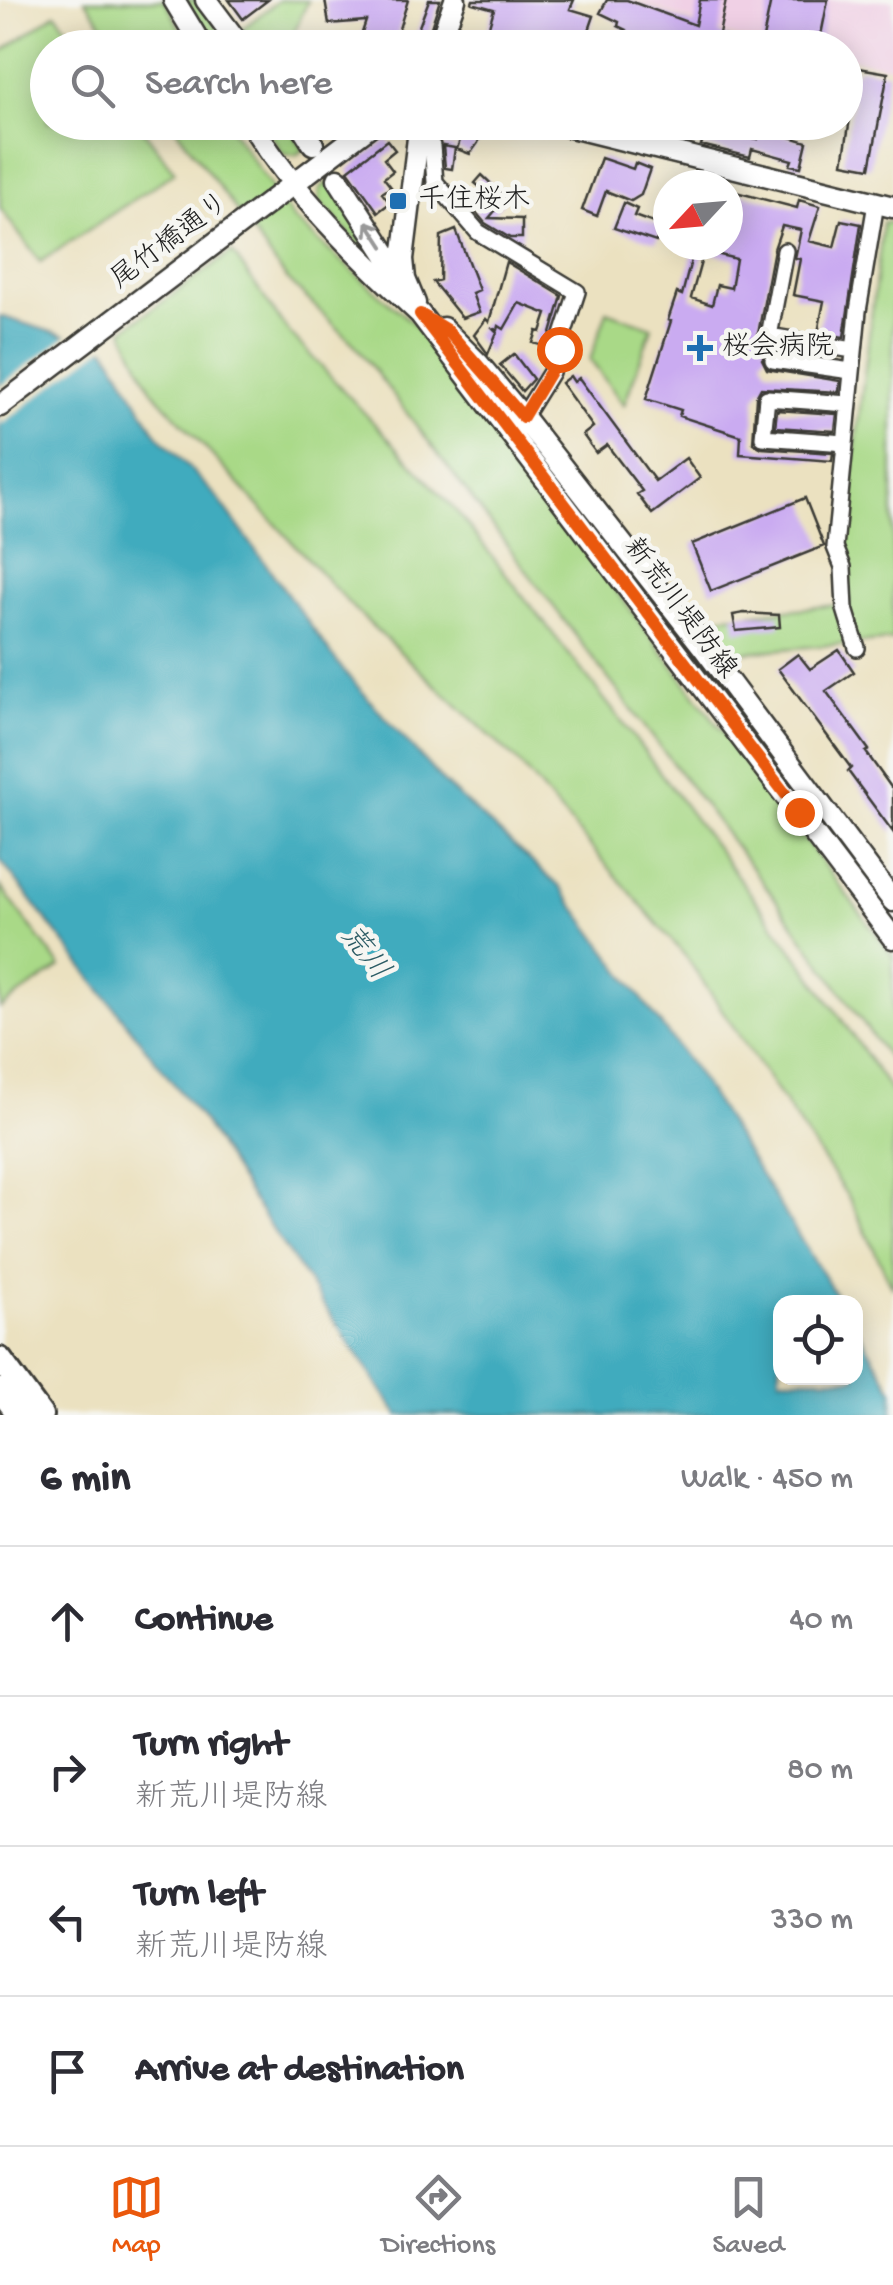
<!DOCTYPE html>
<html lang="en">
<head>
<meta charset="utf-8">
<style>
	body { margin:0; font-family:"Gochi Hand","Klee One",sans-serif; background:#f7f7f7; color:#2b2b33 }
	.controls { position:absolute; right:30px; bottom:30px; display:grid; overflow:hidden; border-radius:20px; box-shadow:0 5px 25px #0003 }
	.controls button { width:90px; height:90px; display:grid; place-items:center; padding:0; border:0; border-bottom:2px solid #e1e1e2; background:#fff; color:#2b2b33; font:50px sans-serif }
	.compass { position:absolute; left:653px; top:170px; width:90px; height:90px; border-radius:50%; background:#fff; box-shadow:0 5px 25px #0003; rotate:244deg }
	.stop { position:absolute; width:30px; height:30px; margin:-22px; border:8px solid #ea580c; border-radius:50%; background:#fff }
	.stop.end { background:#ea580c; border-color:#fff; box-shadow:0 2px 10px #0008 }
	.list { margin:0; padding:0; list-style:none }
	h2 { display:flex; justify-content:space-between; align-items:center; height:130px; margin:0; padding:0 40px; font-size:42px }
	h2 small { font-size:32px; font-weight:400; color:#7c7c81 }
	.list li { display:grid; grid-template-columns:65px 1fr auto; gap:30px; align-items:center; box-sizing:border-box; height:150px; padding:0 40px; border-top:2px solid #e1e1e2 }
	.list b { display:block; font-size:38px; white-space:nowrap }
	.list p { margin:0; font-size:32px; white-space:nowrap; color:#7c7c81 }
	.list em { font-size:32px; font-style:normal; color:#7c7c81 }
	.icon { flex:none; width:55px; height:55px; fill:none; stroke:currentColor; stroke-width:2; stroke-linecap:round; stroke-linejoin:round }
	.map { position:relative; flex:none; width:893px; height:1415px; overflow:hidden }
	.search { position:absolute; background:#fff; box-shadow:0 5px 25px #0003; left:30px; right:30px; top:30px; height:110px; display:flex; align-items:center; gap:25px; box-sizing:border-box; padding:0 35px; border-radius:55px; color:#7c7c81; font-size:38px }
	.sheet { height:730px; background:#fff }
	nav { display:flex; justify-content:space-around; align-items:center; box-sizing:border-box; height:140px; border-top:2px solid #e1e1e2; background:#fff; font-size:28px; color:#7c7c81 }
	nav a { display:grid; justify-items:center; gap:5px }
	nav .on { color:#ea580c }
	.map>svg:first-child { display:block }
</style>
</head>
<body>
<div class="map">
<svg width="893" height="1415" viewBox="0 0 893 1415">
	<rect width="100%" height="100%" fill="#f6f6f2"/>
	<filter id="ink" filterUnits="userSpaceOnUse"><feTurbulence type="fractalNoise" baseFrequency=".01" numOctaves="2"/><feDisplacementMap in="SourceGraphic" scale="20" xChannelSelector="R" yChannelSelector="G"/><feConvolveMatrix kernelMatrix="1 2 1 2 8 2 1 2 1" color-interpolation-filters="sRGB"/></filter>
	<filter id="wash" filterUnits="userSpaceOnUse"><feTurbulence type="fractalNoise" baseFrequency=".0048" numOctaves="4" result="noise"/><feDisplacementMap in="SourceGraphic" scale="40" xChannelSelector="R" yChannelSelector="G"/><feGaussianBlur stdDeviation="2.25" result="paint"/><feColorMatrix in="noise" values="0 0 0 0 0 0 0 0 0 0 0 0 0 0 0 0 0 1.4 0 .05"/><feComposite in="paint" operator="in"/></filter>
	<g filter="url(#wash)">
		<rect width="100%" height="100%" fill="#ebe1c0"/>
		<path fill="#f0d0e5" d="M634 0H893V67L846 58V48L786 47 738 39Z"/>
		<path fill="#a9d987" stroke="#627a52" stroke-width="2.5" d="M85 0H165L190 47H119Z
			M186 0H196L233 47H216Z
			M279 0 308 1 288 47H256L242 29Z
			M56 13 82 47 48 48V122L138 123 175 172 40 262 0 208V53Z
			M172 123H227L293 219 415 325 893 956V1065L774 897 356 346 286 278Z
			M263 123H286L304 149 296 155 283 154Z
			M332 180 374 251 368 254 319 201 320 188Z
			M883 222 893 223V640L722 654 695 619 849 604 845 555 847 513Z
			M232 252 287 330 458 513 623 723 809 972 893 1094V1288L850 1200 687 958 516 760 354 609 151 389 123 330Z
			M607 311 652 327 624 405 590 360Z
			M0 886 61 967 0 1008Z"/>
		<path fill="#3fabbe" stroke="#2e646d" stroke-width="2.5" d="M0 316 107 349 156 433 217 497 343 670 445 784 560 887 698 1075 840 1302H780V1378H856V1327L893 1390V1415H398L249 1195 204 1123 0 860Z"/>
		<path fill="#ebe1c0" d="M71 333 108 344 0 425V386Z"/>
		<g id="blocks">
			<path fill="#caabf1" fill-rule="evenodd" d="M229 0H268L243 19Z
				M325 0H408L393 48 360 39 366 21 329 24Z
				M429 0H440L425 46 411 48Z
				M473 0H574L570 9 594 16 586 39 606 48H499L484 43 494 9 472 3Z
				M607 0H627L695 25 700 0H726L719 34 753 48H691L676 42 674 48H621L626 30 618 26 619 22 600 13Z
				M771 0H828L820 40 810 38 809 48H761Z
				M859 68 888 73 870 168 843 163 853 99 846 98V70L858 72Z
				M466 122H485L478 143 470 154 457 149Z
				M692 122H734L731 133 758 139 761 128 807 142 801 167 790 165 792 160 752 149 750 157 701 145 703 140 688 136Z
				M387 140 395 150 384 159 393 171 384 178 391 187 382 193 390 203 378 212 348 170Z
				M443 146 455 148 452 169 445 168Z
				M601 158 633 169 635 163 650 169 641 195 631 201 606 191 597 216 582 210Z
				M482 175 506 198 489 218 522 219V238H510L485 223 475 211 487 193 475 183Z
				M728 190 797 208 799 200 820 206 809 241 834 247 841 220 861 224 844 337 818 333 824 301 793 295 800 259 795 258 801 230 782 226 774 249 758 334 763 345 795 352 768 350 762 359 767 369 840 381 839 392 761 388 756 397 753 443 762 448 833 453 832 461 740 454 741 436 679 416 681 410 646 399 671 321 668 320 677 293 682 295 695 245H728ZM704 251 736 259 731 288 717 285 712 305 691 298Z
				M624 203 637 209 634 216 662 226 656 242 614 228Z
				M456 230 479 290 472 293 479 312 462 318 433 282 440 280 441 236Z
				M506 262 562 296 547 347 533 343 537 331 541 332 547 314 519 303 504 329 499 326 498 330 494 329 497 332 488 354 474 335 486 319 489 322Z
				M514 354 533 379 522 391 500 365Z
				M570 376 574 382 579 378 655 481 686 458 700 478 652 514 637 494 642 491 607 445 596 453 583 435 593 427 561 383Z
				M777 410 837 414 835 431 775 427Z
				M805 498 824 546 711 591 692 544Z
				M744 613 779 615 780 627 736 631 733 615Z
				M839 650 854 672 826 691 869 750 866 752 893 790V832L848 771 851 768 778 669 798 654 810 669Z"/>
		</g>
	</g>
	<g filter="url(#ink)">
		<use href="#blocks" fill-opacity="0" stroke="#3b3a35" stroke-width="2.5"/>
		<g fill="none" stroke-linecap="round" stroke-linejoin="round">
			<g stroke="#3b3a35" stroke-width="20">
				<path id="minor" d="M419 134 432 146 435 182 478 232 577 292 551 372 523 417
					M785 251 769 336 853 350
					M773 360 851 371
					M845 443 763 437 767 398 848 404
					M857 648 845 609 843 567 835 547 858 311 876 203"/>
			</g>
			<g stroke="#3b3a35" stroke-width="25">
				<path id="major" d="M174 0 203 48
					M206 0 242 48
					M438 48 455 0
					M250 122C296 197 357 255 420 314L893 938
					M299 122 313 144
					M551 122 893 207
					M338 179 403 280
					M415 303 405 279 403 259 420 122
					M443 328 478 363 523 417 703 647 893 901
					M0 406 375 122"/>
			</g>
			<g stroke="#3b3a35" stroke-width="28">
				<path id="highway" d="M0 1359 41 1415
					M0 1390 19 1415"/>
			</g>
			<use href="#minor" stroke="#fff" stroke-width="15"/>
			<use href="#major" stroke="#fff" stroke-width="20"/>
			<use href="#highway" stroke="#fff" stroke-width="22"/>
		</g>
		<defs><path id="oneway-shaft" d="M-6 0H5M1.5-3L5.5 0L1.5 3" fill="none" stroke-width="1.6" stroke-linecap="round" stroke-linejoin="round" transform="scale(2.5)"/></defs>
		<use stroke="#999" href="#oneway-shaft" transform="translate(375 234) rotate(-123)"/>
	</g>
	<g fill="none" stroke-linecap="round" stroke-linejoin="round" filter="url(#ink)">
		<path stroke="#ea580c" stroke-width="12" d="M559 349 550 372 523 417 448 331 420 314 799 812"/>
	</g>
	<g fill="#1f6fb2" stroke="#f6f6f2" stroke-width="4">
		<rect x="388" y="191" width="20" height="20" rx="5"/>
		<path d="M695 333h10v10h10v10h-10v10h-10v-10h-10v-10h10z"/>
	</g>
	<g text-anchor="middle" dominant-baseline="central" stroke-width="9" stroke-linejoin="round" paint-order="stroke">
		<g font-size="28" fill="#1c1c1c" stroke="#f6f6f2" text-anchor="start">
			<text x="418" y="201">千住桜木</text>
			<text x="722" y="348">桜会病院</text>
		</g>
		<g font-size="28" fill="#1c1c1c" stroke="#f6f6f2">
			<text transform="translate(171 242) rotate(-37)">尾竹橋通り</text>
			<text transform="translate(679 609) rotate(53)">新荒川堤防線</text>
		</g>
		<g font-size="30" font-style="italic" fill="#2c5c65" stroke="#f6f6f2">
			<text transform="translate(363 954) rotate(52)">荒川</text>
		</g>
	</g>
</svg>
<div class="controls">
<button><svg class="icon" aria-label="locate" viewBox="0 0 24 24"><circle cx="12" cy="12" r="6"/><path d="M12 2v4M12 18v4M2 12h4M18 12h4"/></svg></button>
</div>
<svg class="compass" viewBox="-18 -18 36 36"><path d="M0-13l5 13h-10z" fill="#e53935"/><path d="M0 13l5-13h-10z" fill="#7c7c81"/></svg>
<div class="stop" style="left:559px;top:349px"></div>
<div class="stop end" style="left:799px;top:812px"></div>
<div class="search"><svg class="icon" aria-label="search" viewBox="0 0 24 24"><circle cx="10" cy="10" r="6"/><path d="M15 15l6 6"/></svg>Search here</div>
</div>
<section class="sheet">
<h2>6 min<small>Walk · 450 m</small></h2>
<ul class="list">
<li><svg class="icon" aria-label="ahead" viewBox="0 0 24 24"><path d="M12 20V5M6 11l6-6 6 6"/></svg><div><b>Continue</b></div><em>40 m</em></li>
<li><svg class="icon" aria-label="right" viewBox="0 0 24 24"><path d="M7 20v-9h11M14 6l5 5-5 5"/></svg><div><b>Turn right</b><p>新荒川堤防線</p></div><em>80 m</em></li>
<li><svg class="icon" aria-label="left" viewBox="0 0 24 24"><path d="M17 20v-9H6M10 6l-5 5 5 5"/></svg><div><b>Turn left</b><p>新荒川堤防線</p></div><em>330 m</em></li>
<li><svg class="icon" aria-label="arrive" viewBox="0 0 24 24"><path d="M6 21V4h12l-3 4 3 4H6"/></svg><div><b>Arrive at destination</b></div></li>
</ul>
</section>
<nav>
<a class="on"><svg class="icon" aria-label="map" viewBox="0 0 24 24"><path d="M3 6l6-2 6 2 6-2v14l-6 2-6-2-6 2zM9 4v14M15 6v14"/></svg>Map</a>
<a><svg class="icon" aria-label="directions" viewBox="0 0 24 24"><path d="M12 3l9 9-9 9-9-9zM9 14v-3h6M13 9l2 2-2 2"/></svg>Directions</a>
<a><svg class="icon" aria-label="saved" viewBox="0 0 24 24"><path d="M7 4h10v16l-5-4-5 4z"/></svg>Saved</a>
</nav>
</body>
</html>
